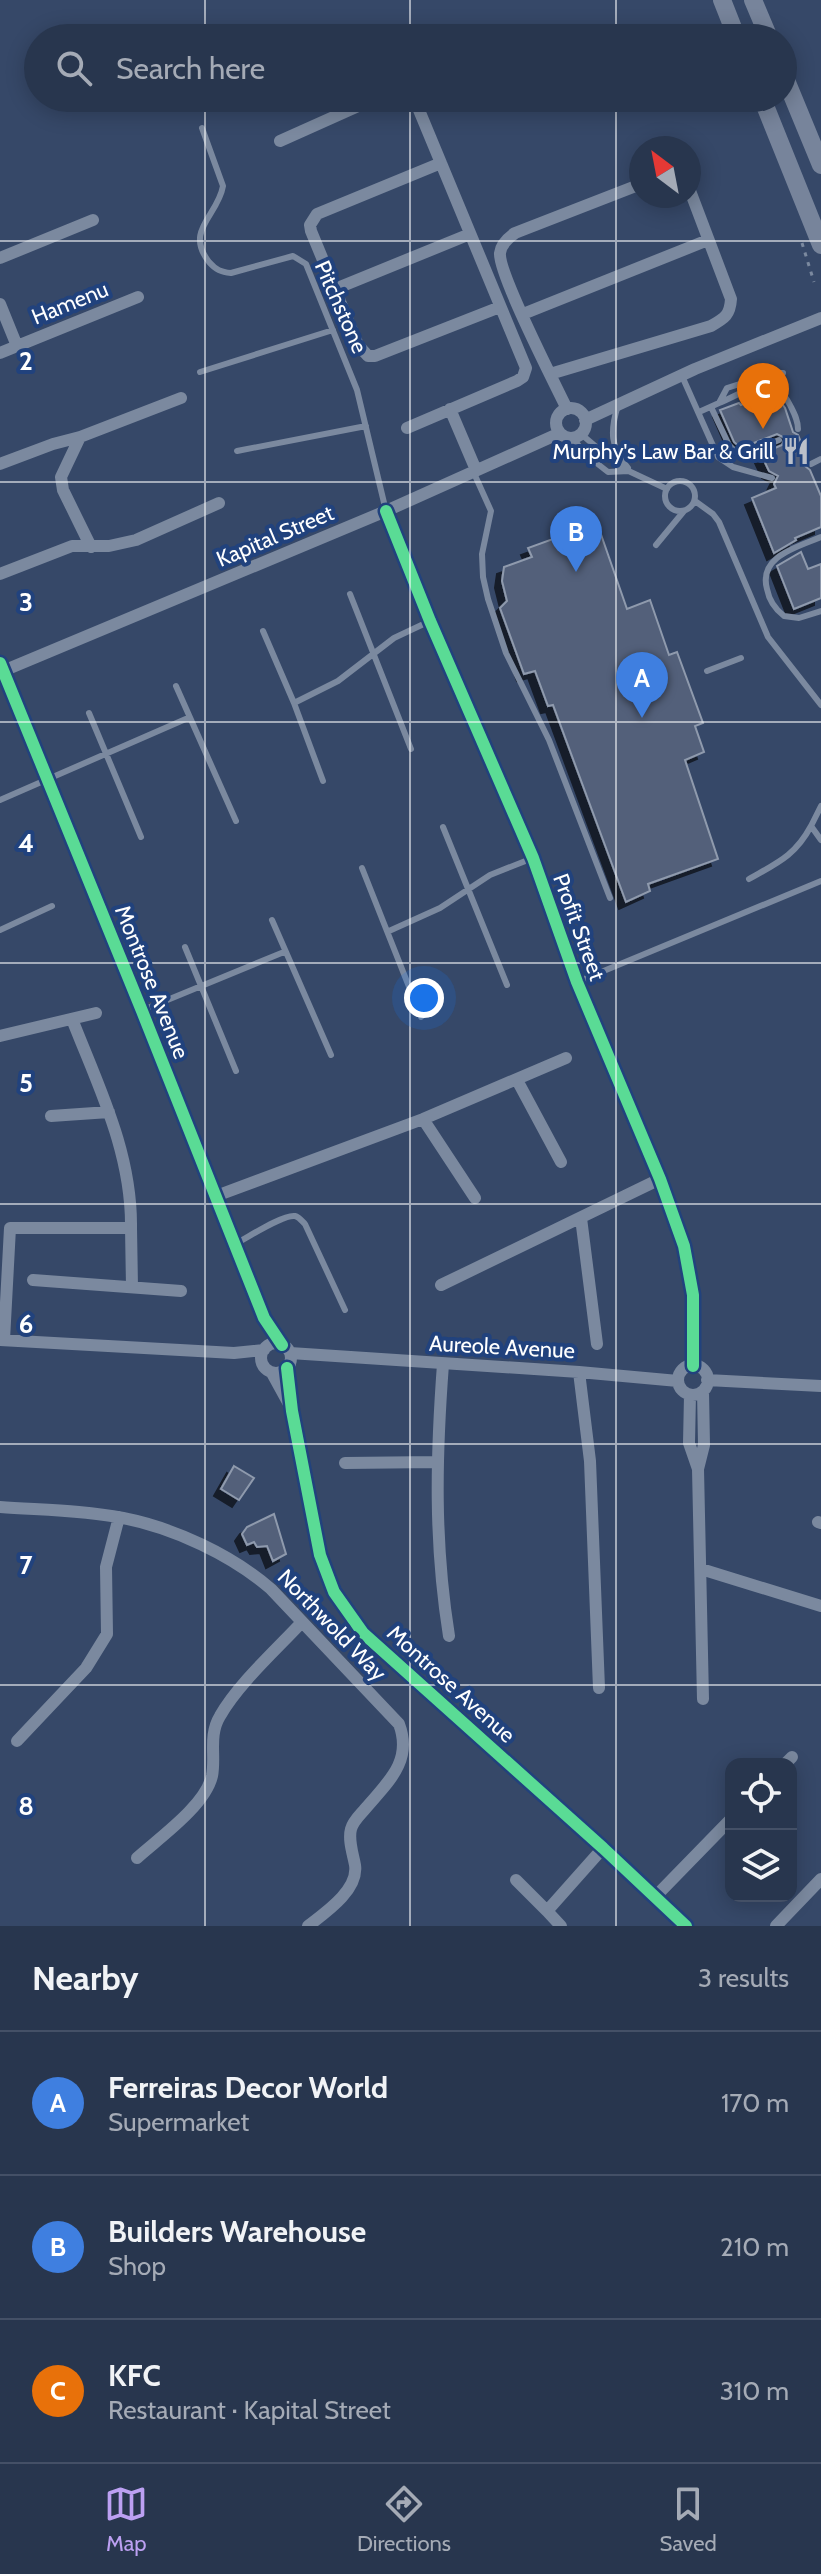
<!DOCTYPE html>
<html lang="en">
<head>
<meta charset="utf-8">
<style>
	body { margin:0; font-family:Cabin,sans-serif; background:#344158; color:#f1f3f6 }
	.controls { position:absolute; right:24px; bottom:24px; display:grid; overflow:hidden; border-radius:16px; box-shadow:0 4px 20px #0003 }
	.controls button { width:72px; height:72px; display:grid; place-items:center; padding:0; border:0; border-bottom:2px solid #445066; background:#28364e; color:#f1f3f6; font:40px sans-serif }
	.compass { position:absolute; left:629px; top:136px; width:72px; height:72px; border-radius:50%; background:#28364e; box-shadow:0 4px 20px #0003; rotate:328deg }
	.you { position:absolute; left:424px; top:998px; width:28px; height:28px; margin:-20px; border:6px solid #fff; border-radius:50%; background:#1a73e8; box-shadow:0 0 0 12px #1a73e833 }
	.badge { display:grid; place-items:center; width:52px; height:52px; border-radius:50%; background:#bca0f2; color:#fff; font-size:26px; font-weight:700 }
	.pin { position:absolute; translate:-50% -66px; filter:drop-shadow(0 2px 4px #0008) }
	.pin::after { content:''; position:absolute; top:42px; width:28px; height:24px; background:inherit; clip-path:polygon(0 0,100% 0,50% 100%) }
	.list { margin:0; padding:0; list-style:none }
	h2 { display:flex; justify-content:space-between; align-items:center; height:104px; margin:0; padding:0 32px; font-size:34px }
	h2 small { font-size:26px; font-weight:400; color:#a5abb6 }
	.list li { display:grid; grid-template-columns:52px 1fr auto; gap:24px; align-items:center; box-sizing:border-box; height:144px; padding:0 32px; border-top:2px solid #445066 }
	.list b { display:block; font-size:30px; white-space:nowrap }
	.list p { margin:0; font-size:26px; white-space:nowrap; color:#a5abb6 }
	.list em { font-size:26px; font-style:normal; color:#a5abb6 }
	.icon { flex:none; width:44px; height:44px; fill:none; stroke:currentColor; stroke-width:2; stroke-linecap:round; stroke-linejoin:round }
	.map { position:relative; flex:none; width:821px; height:1926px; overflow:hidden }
	.search { position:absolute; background:#28364e; box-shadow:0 4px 20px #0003; left:24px; right:24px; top:24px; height:88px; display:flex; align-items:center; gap:20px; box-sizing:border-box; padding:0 28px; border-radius:44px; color:#a5abb6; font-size:30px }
	.sheet { height:536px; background:#28364e }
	nav { display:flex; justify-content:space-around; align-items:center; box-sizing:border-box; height:112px; border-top:2px solid #445066; background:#28364e; font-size:22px; color:#a5abb6 }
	nav a { display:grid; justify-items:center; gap:4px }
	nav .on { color:#bca0f2 }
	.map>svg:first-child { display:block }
</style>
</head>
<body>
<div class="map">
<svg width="821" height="1926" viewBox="0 0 821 1926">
	<defs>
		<filter id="shadow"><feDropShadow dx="-7" dy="7" stdDeviation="0" flood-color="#0009"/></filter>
	</defs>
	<rect width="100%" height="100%" fill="#364868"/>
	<path fill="#52607a" stroke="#8f9aad" stroke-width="2" filter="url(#shadow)" d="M761 396 765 406 778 398 785 408 793 432 798 435 808 459 805 466 810 470 821 496V527L795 538 796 540 774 553 752 498 776 488 774 484 778 476 769 471 761 454 782 445 785 438 777 434 741 448 734 442 720 410 739 403 741 405Z
		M597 523 627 609 650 600 669 655 677 652 703 723 695 726 704 752 685 760 718 859 648 884 650 891 626 902 553 705 548 706 535 671 524 674 500 608 507 601 502 581 504 567 532 557 528 548Z
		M801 552 808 569 821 564V598L794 609 777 566Z
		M234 1466 254 1478 239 1500 221 1489Z
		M274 1514 286 1554 273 1561 267 1546 257 1547 254 1542 247 1545 242 1534 247 1527Z"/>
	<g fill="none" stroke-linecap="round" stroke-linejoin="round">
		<path stroke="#7b899f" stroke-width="3" stroke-dasharray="4 6" stroke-linecap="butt" d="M802 243 814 282"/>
		<path stroke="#7b899f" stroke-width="6" d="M202 128 223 186C218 216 184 230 209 262 216 270 221 272 231 273L293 256 306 264 357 390 386 511
			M200 372 333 330
			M682 376 718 457 733 467 772 478
			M719 403C746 392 772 370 790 405 794 413 798 420 798 429
			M618 405C610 431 610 447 628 468
			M711 407 729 445 738 454 743 455 779 440
			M699 412 719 403 727 388 775 373H783
			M581 434 620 467 667 489
			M573 438 585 454 608 472 629 471
			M237 451 366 426
			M811 464 821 459
			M473 471 491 511 482 554 483 577 488 599 506 653 549 740 610 898
			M665 496a15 15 0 1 1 30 0a15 15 0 1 1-30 0Z
			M695 501 713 514 719 522 768 637 821 705
			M821 537C798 547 758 556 767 589 769 600 775 609 784 616L799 618 821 611
			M656 545 684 511
			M350 594 411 749
			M263 631 294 703
			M707 671 741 658
			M176 686 236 821
			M89 713 141 837
			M323 781 294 703 338 681 394 638 430 621
			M0 800 188 718
			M821 806 811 826 821 840
			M443 827 507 985
			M362 868 421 1017
			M749 879C777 863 795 856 811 826
			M272 920 331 1055
			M0 930 52 906
			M389 931 440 908 490 875 533 858
			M185 947 236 1071
			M577 982 821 881
			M143 1010 284 952
			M235 1244C247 1238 283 1214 295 1216 299 1217 302 1221 305 1224L345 1310"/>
		<path stroke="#7b899f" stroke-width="12" d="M280 141 376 98
			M441 163 317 214 310 225 311 231 358 345 368 356H375L500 307
			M0 258 93 220
			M335 289 470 234
			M0 304 17 346
			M523 314 708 240
			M0 353 138 297
			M550 374 711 326C725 318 730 315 731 299L689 188
			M556 423a15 15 0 1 1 30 0a15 15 0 1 1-30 0Z
			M450 409 476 470
			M567 409C555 384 498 273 500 253 501 244 508 238 515 233L641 184
			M585 420 695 369 821 318
			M407 428 517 381 523 377 526 368 414 98
			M80 437 61 477 63 490 91 547
			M0 464 53 444 80 437 181 398
			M386 511 430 621 533 858 577 982 660 1179 684 1246 693 1295V1366
			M0 574 72 546H109L136 540 219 503
			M0 663 142 1011 264 1318 282 1345
			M3 671 386 511 560 433
			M72 1019C99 1088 132 1153 131 1228
			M0 1036 96 1013
			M517 1080 561 1162
			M51 1116 109 1112
			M423 1119 475 1198
			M216 1196 423 1119 566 1058
			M581 1218 597 1344
			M33 1280 181 1291
			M441 1285 660 1179
			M0 1340 234 1353 264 1350
			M4 1340 10 1228H131L132 1287
			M261 1358a15 15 0 1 1 30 0a15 15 0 1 1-30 0Z
			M290 1353 579 1372 678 1381
			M443 1364C436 1458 434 1542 449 1636
			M678 1380a15 15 0 1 1 30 0a15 15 0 1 1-30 0Z
			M287 1368 292 1411 320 1555 334 1592 363 1633 603 1848 686 1926
			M579 1372 590 1461 599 1688
			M272 1373 289 1404
			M707 1380 821 1386
			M690 1395 689 1443 698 1469 704 1445 703 1391
			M345 1463 436 1462
			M698 1469 703 1699
			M0 1507C40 1510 83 1510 123 1518 174 1528 232 1555 271 1589L399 1724C413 1761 388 1782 365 1809 360 1815 353 1821 351 1829 348 1840 353 1854 355 1865 359 1890 325 1913 308 1926
			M818 1522 821 1523
			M701 1569 821 1606
			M17 1741 86 1668 107 1634 106 1567 119 1517
			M785 1764 792 1757
			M137 1858C159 1838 205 1806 212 1776 216 1756 208 1736 220 1716 238 1684 277 1649 302 1622
			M516 1880 547 1911 603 1848
			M655 1897 731 1819
			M547 1911 561 1926
			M776 1926 821 1879"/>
		<path stroke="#77849b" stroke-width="18" d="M722 0 737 38
			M753 0 769 38
			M783 73 821 165
			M762 98 821 245"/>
		<g stroke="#21427d" stroke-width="17">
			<path id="cycleway" d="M386 511 430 621 533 858 577 982 660 1179 684 1246 693 1295V1366
				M0 663 142 1011 264 1318 282 1345
				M287 1368 292 1411 320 1555 334 1592 363 1633 603 1848 686 1926"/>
		</g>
		<use href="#cycleway" stroke="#5adb95" stroke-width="12"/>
	</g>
	<path fill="none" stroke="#fff" stroke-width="2" stroke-opacity="0.55" d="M205 0V38M410 0V38M616 0V38M205 98V1926M410 98V1926M616 98V1926M0 241H821M0 482H821M0 722H821M0 963H821M0 1204H821M0 1444H821M0 1685H821"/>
	<defs>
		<g id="restaurant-bare" transform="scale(2.16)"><path d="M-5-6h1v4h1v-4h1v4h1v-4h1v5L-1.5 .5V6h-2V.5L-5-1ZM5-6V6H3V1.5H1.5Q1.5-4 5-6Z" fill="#b9bfca" stroke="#21427d" stroke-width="2.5" paint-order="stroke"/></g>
	</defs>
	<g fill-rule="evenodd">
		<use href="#restaurant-bare" x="796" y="451"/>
	</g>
	<g text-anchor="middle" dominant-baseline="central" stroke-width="8" stroke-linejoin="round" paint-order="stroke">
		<g font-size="22" fill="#fff" stroke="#21427d">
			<text transform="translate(70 303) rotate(-22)">Hamenu</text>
			<text transform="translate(341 307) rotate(66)">Pitchstone</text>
			<text transform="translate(275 536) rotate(-23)">Kapital Street</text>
			<text transform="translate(579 927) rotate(70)">Profit Street</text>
			<text transform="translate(152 982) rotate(68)">Montrose Avenue</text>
			<text transform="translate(502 1347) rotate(3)">Aureole Avenue</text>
			<text transform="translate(332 1625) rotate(46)">Northwold Way</text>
			<text transform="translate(451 1684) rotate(42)">Montrose Avenue</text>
		</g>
		<g font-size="22" fill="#fff" stroke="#21427d" text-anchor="end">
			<text x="774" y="451">Murphy's Law Bar &amp; Grill</text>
		</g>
	</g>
	<g font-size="26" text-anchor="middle" font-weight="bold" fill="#fff" stroke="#21427d" stroke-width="8" stroke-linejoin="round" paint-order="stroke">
		<text x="26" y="370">2</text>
		<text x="26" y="611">3</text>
		<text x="26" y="852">4</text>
		<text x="26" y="1092">5</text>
		<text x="26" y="1333">6</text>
		<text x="26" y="1574">7</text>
		<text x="26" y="1815">8</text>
	</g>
</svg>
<div class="controls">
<button><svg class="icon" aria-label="locate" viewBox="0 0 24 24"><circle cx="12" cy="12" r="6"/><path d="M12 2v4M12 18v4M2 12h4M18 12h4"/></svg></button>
<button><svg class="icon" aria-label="layers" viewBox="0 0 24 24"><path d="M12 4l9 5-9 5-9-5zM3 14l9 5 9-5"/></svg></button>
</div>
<svg class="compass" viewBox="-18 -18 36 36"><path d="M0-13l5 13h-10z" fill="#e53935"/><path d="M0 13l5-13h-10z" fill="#a5abb6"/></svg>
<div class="you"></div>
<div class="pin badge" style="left:642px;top:718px;background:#3f7fe0">A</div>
<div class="pin badge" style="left:576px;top:572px;background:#3f7fe0">B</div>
<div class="pin badge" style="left:763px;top:429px;background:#e8710a">C</div>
<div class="search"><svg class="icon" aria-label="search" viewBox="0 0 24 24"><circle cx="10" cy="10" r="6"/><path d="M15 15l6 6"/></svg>Search here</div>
</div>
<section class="sheet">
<h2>Nearby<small>3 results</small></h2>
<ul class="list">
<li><span class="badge" style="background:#3f7fe0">A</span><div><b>Ferreiras Decor World</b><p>Supermarket</p></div><em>170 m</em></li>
<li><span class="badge" style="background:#3f7fe0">B</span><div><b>Builders Warehouse</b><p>Shop</p></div><em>210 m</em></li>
<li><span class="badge" style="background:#e8710a">C</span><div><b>KFC</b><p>Restaurant · Kapital Street</p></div><em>310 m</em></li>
</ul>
</section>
<nav>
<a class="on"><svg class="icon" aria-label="map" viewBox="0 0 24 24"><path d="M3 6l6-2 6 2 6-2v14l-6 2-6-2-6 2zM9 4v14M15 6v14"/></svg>Map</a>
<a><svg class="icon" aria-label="directions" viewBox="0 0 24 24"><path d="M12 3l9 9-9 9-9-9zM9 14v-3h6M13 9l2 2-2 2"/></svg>Directions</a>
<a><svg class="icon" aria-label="saved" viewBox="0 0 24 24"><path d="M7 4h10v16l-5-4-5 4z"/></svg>Saved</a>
</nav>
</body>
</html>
